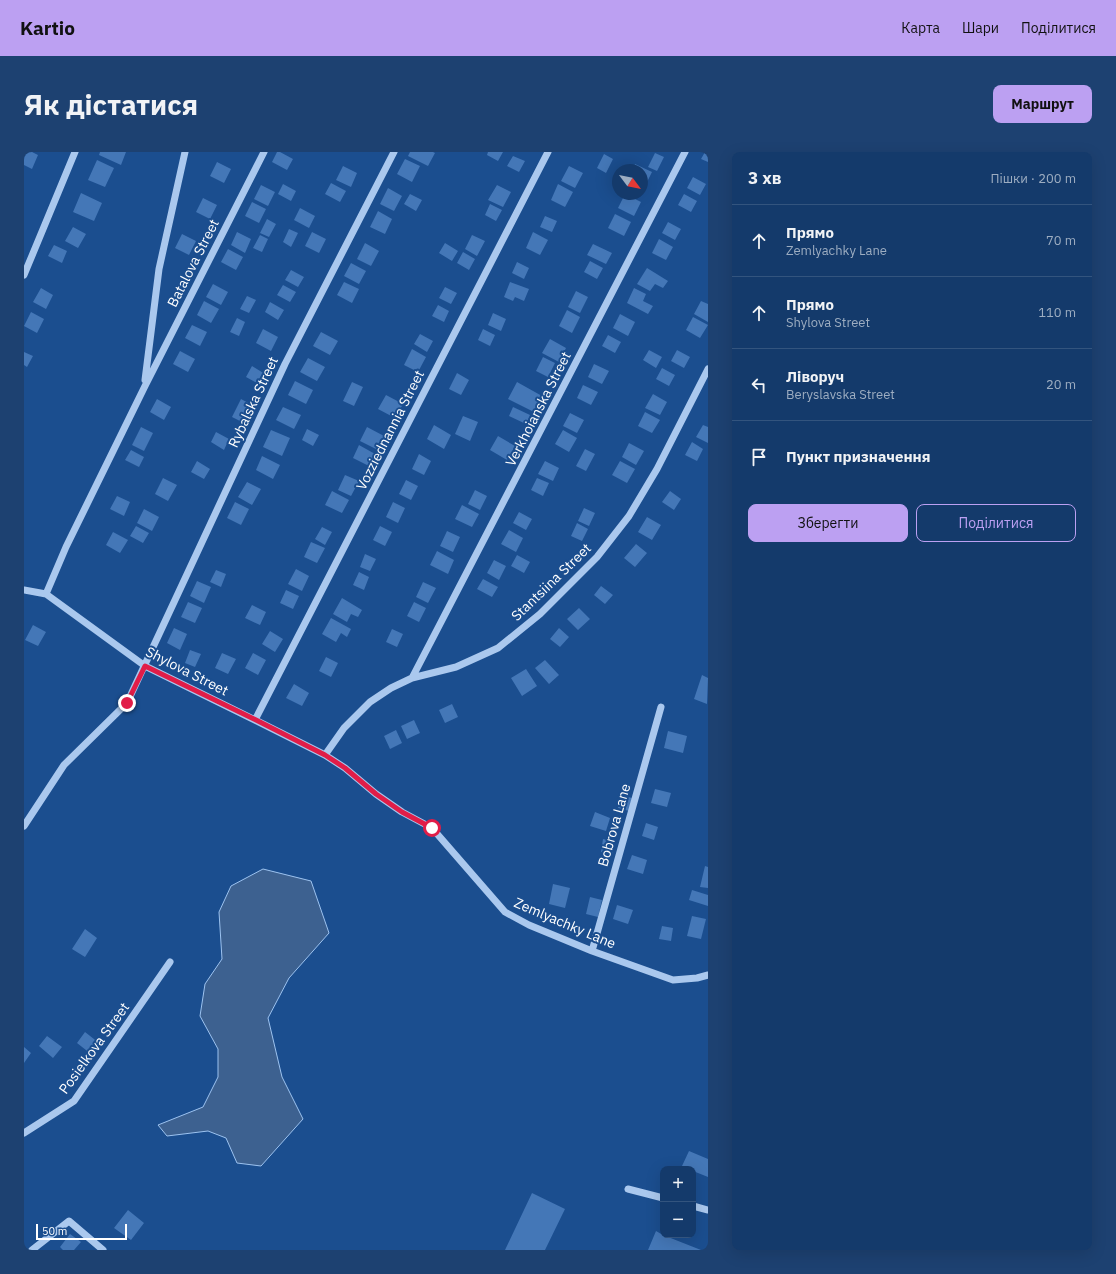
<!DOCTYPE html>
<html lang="uk">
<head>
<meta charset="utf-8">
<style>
	body { margin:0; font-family:"IBM Plex Sans",sans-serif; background:#1d4171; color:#f1f3f6 }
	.controls { position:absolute; right:12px; bottom:12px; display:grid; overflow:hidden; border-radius:8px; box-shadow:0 4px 16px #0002 }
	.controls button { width:36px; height:36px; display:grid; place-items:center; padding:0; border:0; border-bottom:1px solid #33547e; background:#143a6b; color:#f1f3f6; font:20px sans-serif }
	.compass { position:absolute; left:588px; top:12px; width:36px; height:36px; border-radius:50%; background:#143a6b; box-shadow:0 4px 16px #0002; rotate:122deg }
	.scale { position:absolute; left:12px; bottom:10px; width:91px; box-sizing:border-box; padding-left:4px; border:2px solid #fff; border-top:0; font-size:11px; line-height:14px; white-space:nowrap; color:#fff; -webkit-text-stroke:3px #1b4e8f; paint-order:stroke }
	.stop { position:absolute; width:12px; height:12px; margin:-9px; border:3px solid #e11d48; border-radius:50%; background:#fff }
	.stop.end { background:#e11d48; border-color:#fff; box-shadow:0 1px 4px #0008 }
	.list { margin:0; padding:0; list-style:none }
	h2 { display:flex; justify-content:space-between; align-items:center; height:52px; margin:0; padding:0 16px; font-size:17px }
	h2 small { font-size:13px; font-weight:400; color:#9dadc1 }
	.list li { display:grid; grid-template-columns:26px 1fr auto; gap:12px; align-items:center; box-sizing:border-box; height:72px; padding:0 16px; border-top:1px solid #33547e }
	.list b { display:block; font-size:15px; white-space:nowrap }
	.list p { margin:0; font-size:13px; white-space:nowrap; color:#9dadc1 }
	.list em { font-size:13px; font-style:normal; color:#9dadc1 }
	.actions { display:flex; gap:8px; padding:12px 16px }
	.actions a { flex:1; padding:9px 0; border:1px solid #bca0f2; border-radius:8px; text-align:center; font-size:14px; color:#bca0f2 }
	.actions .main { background:#bca0f2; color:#111 }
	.icon { flex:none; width:22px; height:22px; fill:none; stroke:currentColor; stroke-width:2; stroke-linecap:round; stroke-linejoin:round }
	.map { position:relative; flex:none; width:684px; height:1098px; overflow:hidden; border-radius:8px }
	header { display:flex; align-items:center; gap:24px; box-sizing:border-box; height:56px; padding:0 20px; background:#bca0f2; color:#111 }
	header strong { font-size:19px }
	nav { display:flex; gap:22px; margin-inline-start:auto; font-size:14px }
	.intro { display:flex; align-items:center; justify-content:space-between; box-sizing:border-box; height:96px; padding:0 24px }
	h1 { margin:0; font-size:28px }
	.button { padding:10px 18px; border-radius:8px; background:#bca0f2; color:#111; font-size:14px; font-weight:700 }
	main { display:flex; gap:24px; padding:0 24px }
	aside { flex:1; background:#143a6b; border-radius:8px; box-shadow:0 4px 16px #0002 }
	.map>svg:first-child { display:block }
</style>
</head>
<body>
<header>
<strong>Kartio</strong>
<nav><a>Карта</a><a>Шари</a><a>Поділитися</a></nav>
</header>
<div class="intro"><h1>Як дістатися</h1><a class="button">Маршрут</a></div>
<main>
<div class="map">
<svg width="684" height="1098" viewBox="0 0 684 1098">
	<rect width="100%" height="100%" fill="#1b4e8f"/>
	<path fill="#3d6190" stroke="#9dc3f0" d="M239 717 287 729 305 781 265 826 244 866 258 925 279 967 237 1014 213 1011 202 986 184 979 143 984 134 973 179 955 194 925V897L176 864 181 832 198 807 195 760 207 734Z"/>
	<path fill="#4477b7" d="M0 0H8L14 3 8 17 0 13Z
		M76 0H102L97 13 75 3Z
		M253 0H256L269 7 263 18 248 10Z
		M386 0H409L411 1 404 14 384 4Z
		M464 0H479L474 9 463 3Z
		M681 0H684V10L677 7Z
		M631 1 640 5 633 19 624 15Z
		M580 2 589 7 582 21 573 16Z
		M489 4 501 9 495 20 483 14Z
		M381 7 396 14 388 30 373 22Z
		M73 8 90 16 81 35 64 28Z
		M193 10 207 17 200 31 186 24Z
		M611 12 628 20 621 34 618 33V18H609Z
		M319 14 333 21 327 35 312 28Z
		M545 14 559 21 551 36 537 29Z
		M669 25 682 32 676 43 663 36Z
		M307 31 322 39 316 50 301 42Z
		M259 32 272 39 267 49 254 42Z
		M534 32 549 40 541 55 527 48Z
		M237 33 251 40 244 54 230 47Z
		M473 33 487 40 479 55 464 48Z
		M364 36 378 44 370 59 356 52Z
		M57 41 78 51 70 69 49 60Z
		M386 42 398 48 392 59 380 52Z
		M601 42 617 50 610 64 594 56Z
		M660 42 673 49 667 60 654 53Z
		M179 46 193 53 186 67 172 60Z
		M228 50 242 57 235 71 221 64Z
		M466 52 478 58 472 69 461 63Z
		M276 56 291 64 285 76 270 68Z
		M354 59 368 67 361 82 346 75Z
		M591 62 607 70 600 84 584 76Z
		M521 64 533 69 528 80 516 75Z
		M243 67 252 72 245 85 236 81Z
		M644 70 657 77 651 88 638 81Z
		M49 75 62 82 54 96 41 89Z
		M265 77 274 81 267 95 259 90Z
		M213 80 227 87 221 101 207 93Z
		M288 80 302 87 295 101 281 94Z
		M509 80 524 88 516 103 502 96Z
		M158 82 172 89 165 103 151 96Z
		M236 83 244 87 238 100 229 96Z
		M448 83 461 89 453 104 441 97Z
		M635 87 649 95 642 108 628 101Z
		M341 91 355 99 347 114 333 107Z
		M421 91 434 99 428 109 415 101Z
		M569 92 588 101 582 112 563 103Z
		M30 93 43 99 38 111 24 104Z
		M204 97 219 105 212 118 197 110Z
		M439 100 451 107 445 118 433 111Z
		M566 109 579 116 573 127 560 120Z
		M493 110 505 116 500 127 488 121Z
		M327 111 342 119 335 132 320 124Z
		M623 116 644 129 639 136 631 132 626 139 613 132Z
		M267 118 280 125 274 135 261 128Z
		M320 130 335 137 328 151 313 143Z
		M486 130 505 137 500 149 491 145 489 149 480 145Z
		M189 132 204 140 197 153 182 145Z
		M259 133 272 140 266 150 253 143Z
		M421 135 433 141 427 152 415 146Z
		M17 136 29 143 22 157 9 150Z
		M610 136 622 142 619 149 629 154 624 162 603 151Z
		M552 139 564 145 556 161 544 155Z
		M223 144 232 148 225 161 216 157Z
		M180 149 195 157 187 171 173 163Z
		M677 149 684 152V170L670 162Z
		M246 150 260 158 254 168 241 160Z
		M414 153 425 159 420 170 408 164Z
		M543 158 556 165 548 181 535 174Z
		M7 160 20 167 13 181 0 174Z
		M469 161 482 167 477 179 464 173Z
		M596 162 611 170 604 184 589 176Z
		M669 165 684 173 676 186 662 178Z
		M213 166 221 170 215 184 206 180Z
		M168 173 183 180 176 194 161 186Z
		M239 177 254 185 247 199 232 191Z
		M459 177 471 183 466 194 454 188Z
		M297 180 314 189 306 203 289 194Z
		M396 182 409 189 403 200 390 192Z
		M584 183 597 190 591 201 578 194Z
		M526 187 542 196 535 210 518 201Z
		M388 197 402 205 394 220 380 213Z
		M625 198 638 205 632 216 619 208Z
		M653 198 666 205 660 216 647 209Z
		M156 199 171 207 164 220 149 212Z
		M0 200 9 204 3 215 0 213Z
		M519 205 531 211 524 225 512 219Z
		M284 206 301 215 293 229 276 220Z
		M570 212 585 219 578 232 564 225Z
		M228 214 241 222 235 232 222 225Z
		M638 216 651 223 645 234 632 227Z
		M433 221 445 228 437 243 425 237Z
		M271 229 289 238 282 252 264 243Z
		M328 230 339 235 330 254 319 249Z
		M493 230 518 244 510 260 484 247Z
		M559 233 574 240 567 253 553 246Z
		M629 242 643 250 636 263 621 256Z
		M362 243 379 252 371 266 354 257Z
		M133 247 147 255 140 268 126 260Z
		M217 247 228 253 220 271 208 265Z
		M259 255 277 263 270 277 252 268Z
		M489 255 506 263 502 272 485 264Z
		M621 260 636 268 628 281 614 274Z
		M546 261 560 268 553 281 539 274Z
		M439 264 454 270 446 289 431 282Z
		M410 273 427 283 420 297 403 287Z
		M679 273 684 275V291L672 285Z
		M117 275 129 281 120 299 108 293Z
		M343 275 360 284 354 298 336 289Z
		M283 277 295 283 289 294 278 288Z
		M247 278 266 286 258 304 239 295Z
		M539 278 553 286 545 300 531 292Z
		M192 280 205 287 200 298 187 290Z
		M474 284 491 294 483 308 466 298Z
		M668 290 679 297 673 309 661 303Z
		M605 291 620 299 612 313 598 305Z
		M335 293 351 302 345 314 329 306Z
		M561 297 571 302 562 319 552 314Z
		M107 298 120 305 115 315 101 308Z
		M395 302 407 309 400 323 388 317Z
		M238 304 256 313 249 327 232 318Z
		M173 309 186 317 180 327 167 320Z
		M521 309 535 316 529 329 514 322Z
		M596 309 611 317 603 331 588 323Z
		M321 323 335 329 327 344 314 338Z
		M139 326 153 333 144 349 131 342Z
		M513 326 525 331 519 344 507 338Z
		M382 328 394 334 387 348 375 342Z
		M223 330 237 337 228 353 214 345Z
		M451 338 463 344 456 358 444 352Z
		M308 339 325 348 318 361 301 353Z
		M646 339 657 347 650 358 638 350Z
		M93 344 106 350 100 364 86 357Z
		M211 350 225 357 217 373 203 366Z
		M369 350 381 356 374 371 362 365Z
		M438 353 455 362 448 375 431 367Z
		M560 356 571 361 565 374 554 369Z
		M120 357 135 365 128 379 113 371Z
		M495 360 508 367 502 378 489 371Z
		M623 365 637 373 628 388 614 380Z
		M553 371 564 377 558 389 547 384Z
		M112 374 125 381 119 391 106 384Z
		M356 374 368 380 361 394 349 388Z
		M298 375 308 380 301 393 291 387Z
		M485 378 499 386 492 400 477 392Z
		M423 379 436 385 429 400 416 394Z
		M89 380 104 388 96 401 82 393Z
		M287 390 301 396 293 411 280 405Z
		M612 392 623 401 611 415 600 406Z
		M413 399 430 408 424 422 406 413Z
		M341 402 352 407 346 419 336 415Z
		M493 403 506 410 500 421 487 414Z
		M470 408 482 414 475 428 463 421Z
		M272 417 285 424 278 439 264 432Z
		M192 418 202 422 197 435 186 430Z
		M335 420 345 425 340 438 329 433Z
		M459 427 474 435 468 445 453 437Z
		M173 429 187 435 180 451 166 444Z
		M399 430 412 436 404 451 392 445Z
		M577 434 589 443 581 452 570 443Z
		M262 438 275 444 269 457 256 451Z
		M318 446 338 458 334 465 327 462 323 470 309 462Z
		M164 450 178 456 171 471 157 465Z
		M390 450 402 456 395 470 383 464Z
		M228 453 242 460 236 473 221 466Z
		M555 456 566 467 554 478 543 467Z
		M307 466 327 477 323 485 317 481 312 490 298 482Z
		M9 473 22 480 14 494 1 488Z
		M150 476 163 482 156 498 143 491Z
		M535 476 545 485 536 495 526 487Z
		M368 477 379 482 373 495 362 490Z
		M246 479 259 487 251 500 238 492Z
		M166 498 177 502 171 515 161 511Z
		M198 501 212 507 204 522 191 516Z
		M229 501 242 508 234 523 221 516Z
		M302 505 314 511 307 525 295 519Z
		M521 508 535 523 525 532 511 516Z
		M502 517 513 534 498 544 487 526Z
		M678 523 684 526 683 552 670 547Z
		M270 532 285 541 278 554 262 546Z
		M428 552 434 565 421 571 415 558Z
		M390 568 396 581 383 587 377 574Z
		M372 578 378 591 366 597 360 584Z
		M644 579 663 584 659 601 640 596Z
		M631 637 647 641 643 655 627 651Z
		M596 643 608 646 605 659 594 656Z
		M571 660 586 666 582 679 566 674Z
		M622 671 634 675 630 688 618 684Z
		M579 687 591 690 588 703 577 700Z
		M608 703 623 708 619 722 603 717Z
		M681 714 684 715V736L676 735Z
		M529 732 546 736 541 756 525 752Z
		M668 738 684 743V754L665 748Z
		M566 745 578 748 574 765 562 762Z
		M593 753 609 758 604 772 589 767Z
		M668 764 682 767 677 787 663 784Z
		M638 774 649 776 647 789 635 787Z
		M61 777 73 786 61 805 48 797Z
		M61 880 75 891 67 902 53 891Z
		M23 884 38 895 29 906 15 894Z
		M0 895 7 901 0 911Z
		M665 999 684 1007V1025L669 1019V1017L658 1014Z
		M508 1041 541 1057 521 1098H481Z
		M104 1058 120 1071 107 1088 90 1076Z
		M632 1079 639 1083 677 1098H624Z
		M46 1082 57 1090 50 1098H39L36 1095Z"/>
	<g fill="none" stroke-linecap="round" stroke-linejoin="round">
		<path stroke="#aac8ee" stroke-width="7" d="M0 123 51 0
			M121 228 135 117 161 0
			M0 438 22 442 121 514 231 568 301 603 321 616 352 642 378 660 408 676 481 760 505 773 568 799 649 828 673 826 684 823
			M22 442 42 395 121 234 240 0
			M388 526 661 0
			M231 568 524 0
			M301 603 320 576 346 550 367 536 388 526 432 515 474 496 516 462 573 405 605 364 633 317 684 217
			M0 674 40 613 103 551 261 212 370 0
			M568 799 637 555
			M0 981 50 949 146 810
			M604 1037 639 1046
			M669 1054 684 1058
			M8 1098 45 1069 79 1098"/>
	</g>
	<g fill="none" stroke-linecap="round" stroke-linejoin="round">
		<path stroke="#e11d48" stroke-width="5" d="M103 551 121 514 232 568 301 603 321 616 352 642 378 660 408 676"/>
	</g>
	<g text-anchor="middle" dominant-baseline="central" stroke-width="4" stroke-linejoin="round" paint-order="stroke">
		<g font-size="14" fill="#fff" stroke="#1b4e8f">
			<text transform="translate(169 111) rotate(-63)">Batalova Street</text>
			<text transform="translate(229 250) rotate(-65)">Rybalska Street</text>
			<text transform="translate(514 257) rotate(-63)">Verkhoianska Street</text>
			<text transform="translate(366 278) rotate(-63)">Vozziednannia Street</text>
			<text transform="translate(527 430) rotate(-44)">Stantsiina Street</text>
			<text transform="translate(163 519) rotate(27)">Shylova Street</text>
			<text transform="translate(590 673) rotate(-74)">Bobrova Lane</text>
			<text transform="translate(541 771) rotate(23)">Zemlyachky Lane</text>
			<text transform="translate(70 896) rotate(-54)">Posielkova Street</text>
		</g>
	</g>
</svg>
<div class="controls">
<button>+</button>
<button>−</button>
</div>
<svg class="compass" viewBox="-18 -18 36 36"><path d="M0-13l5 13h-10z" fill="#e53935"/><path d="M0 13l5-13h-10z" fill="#9dadc1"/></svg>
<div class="scale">50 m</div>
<div class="stop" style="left:408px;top:676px"></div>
<div class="stop end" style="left:103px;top:551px"></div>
</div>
<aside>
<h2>3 хв<small>Пішки · 200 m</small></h2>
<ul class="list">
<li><svg class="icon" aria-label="ahead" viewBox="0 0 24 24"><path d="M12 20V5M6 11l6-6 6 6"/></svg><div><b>Прямо</b><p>Zemlyachky Lane</p></div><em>70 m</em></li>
<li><svg class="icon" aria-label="ahead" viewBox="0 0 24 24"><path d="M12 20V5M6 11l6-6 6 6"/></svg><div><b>Прямо</b><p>Shylova Street</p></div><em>110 m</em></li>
<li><svg class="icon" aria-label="left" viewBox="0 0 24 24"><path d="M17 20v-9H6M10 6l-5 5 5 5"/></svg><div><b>Ліворуч</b><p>Beryslavska Street</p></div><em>20 m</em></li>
<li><svg class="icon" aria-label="arrive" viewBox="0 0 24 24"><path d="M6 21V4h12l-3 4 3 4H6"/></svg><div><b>Пункт призначення</b></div></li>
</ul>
<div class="actions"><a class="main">Зберегти</a><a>Поділитися</a></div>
</aside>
</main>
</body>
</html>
